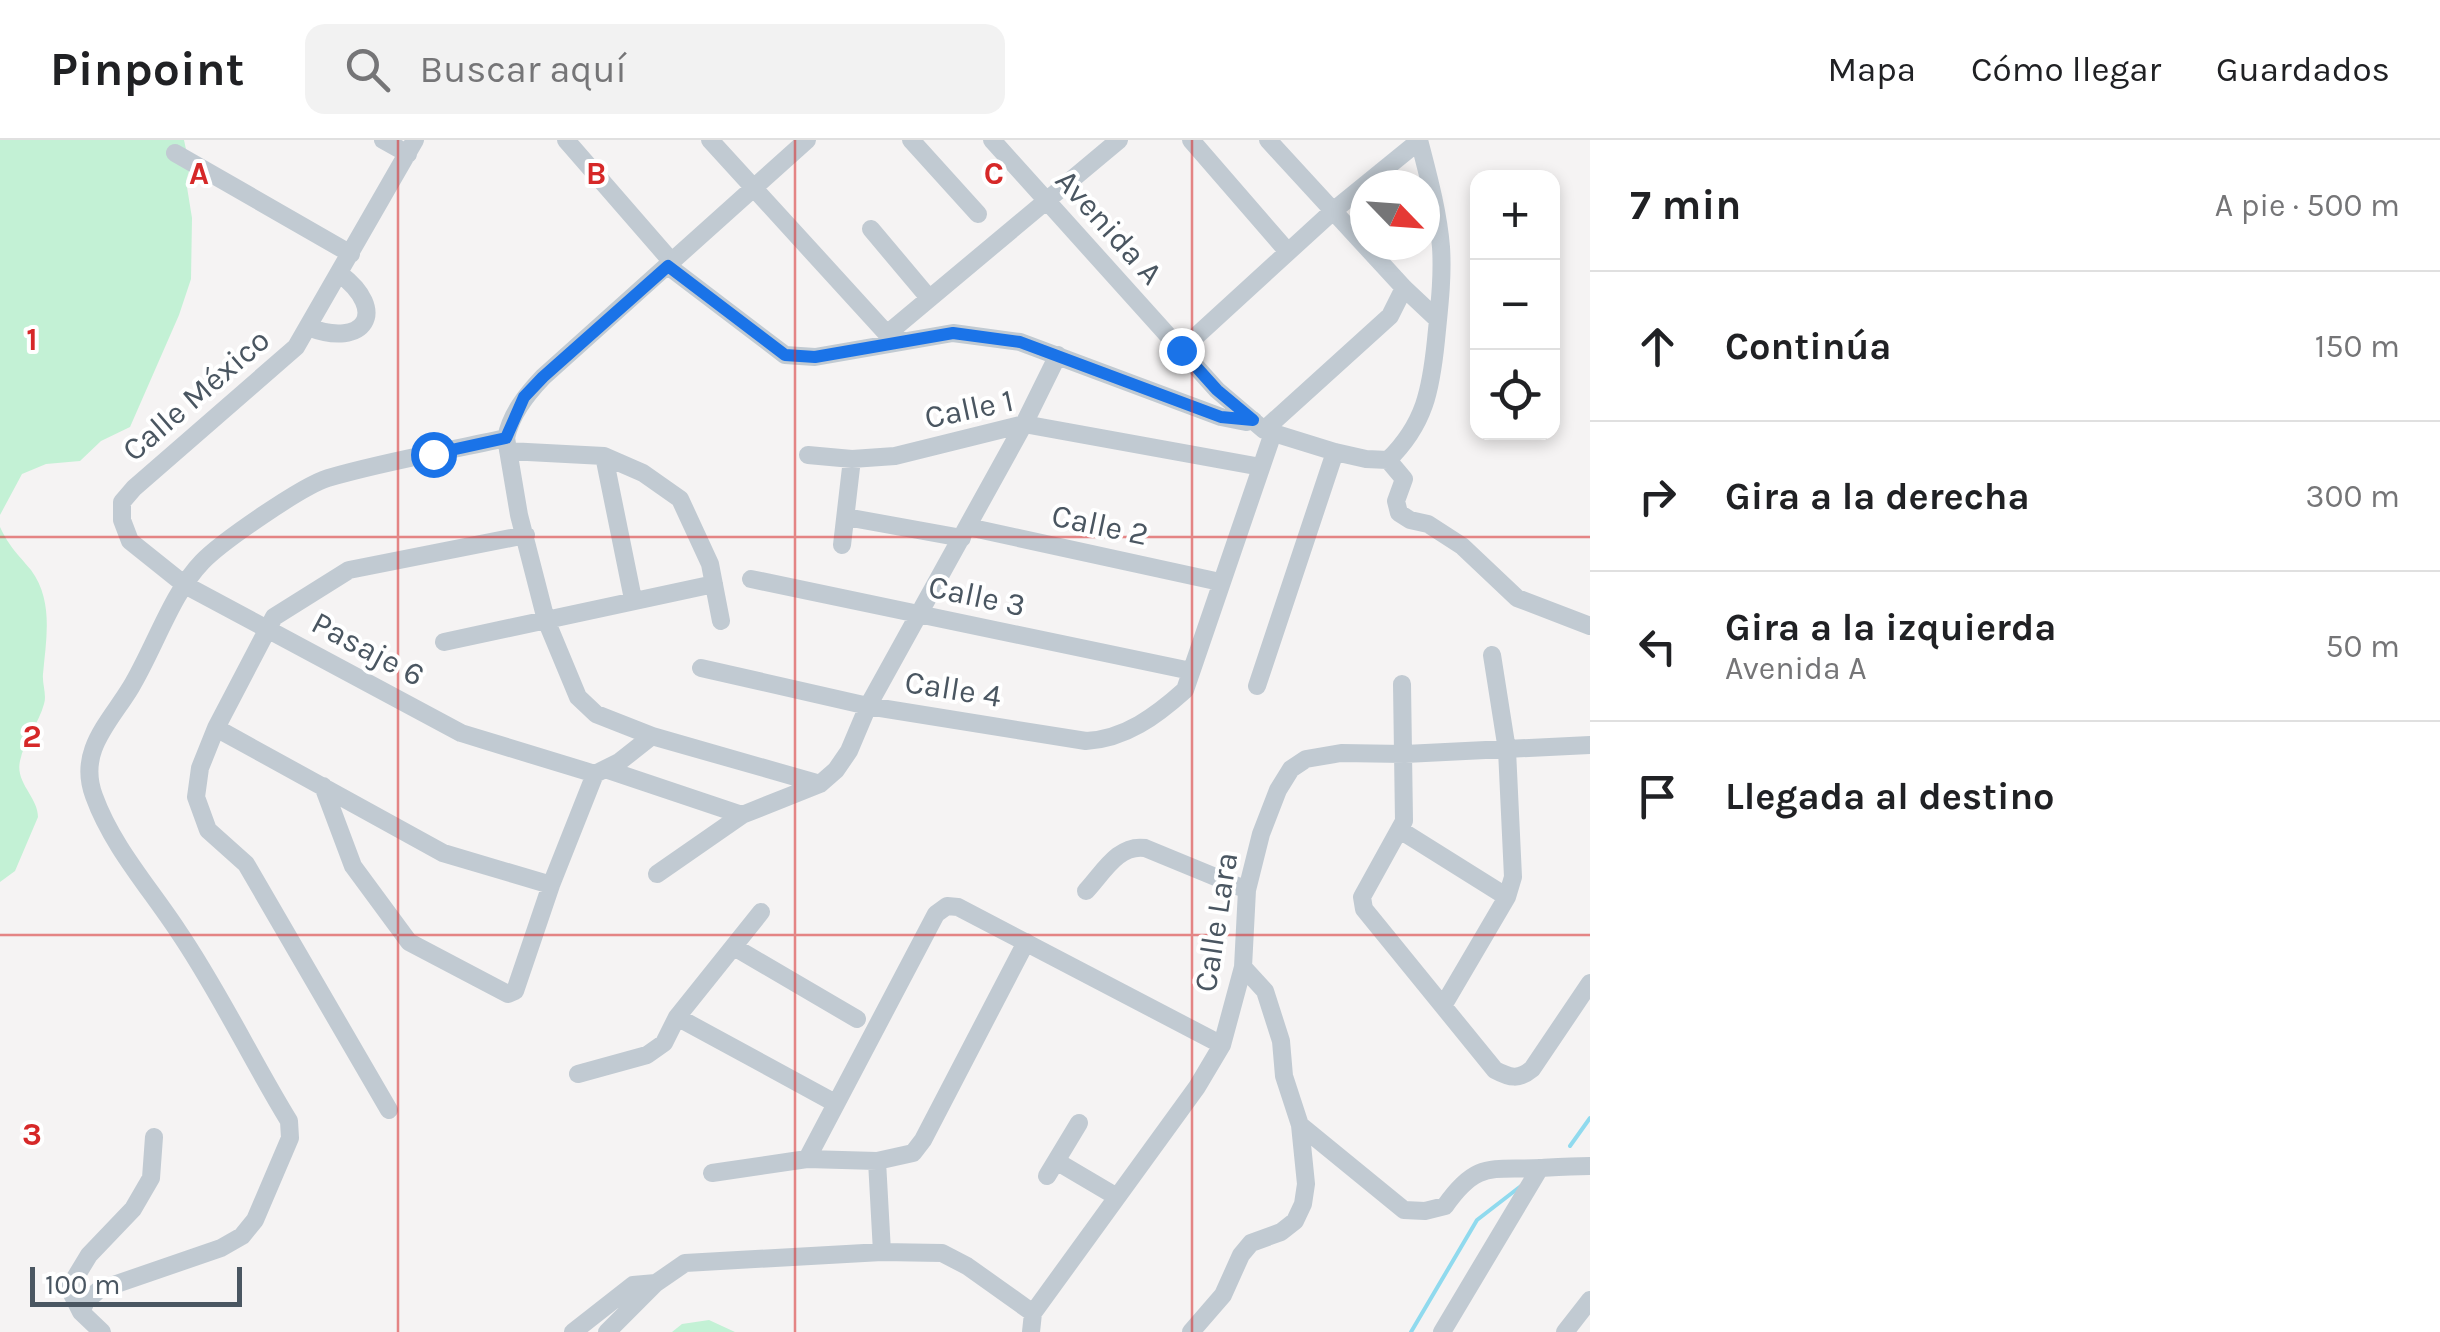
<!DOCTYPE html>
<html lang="es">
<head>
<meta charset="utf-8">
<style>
	body { margin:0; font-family:Karla,sans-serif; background:#f2f2f2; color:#202124 }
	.controls { position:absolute; right:30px; top:30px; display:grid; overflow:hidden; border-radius:20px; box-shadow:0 5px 15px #0003 }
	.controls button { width:90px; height:90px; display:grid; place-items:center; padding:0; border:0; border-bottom:2px solid #e0e0e0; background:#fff; color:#202124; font:50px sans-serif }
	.compass { position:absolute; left:1350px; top:30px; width:90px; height:90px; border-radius:50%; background:#fff; box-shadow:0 5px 15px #0003; rotate:115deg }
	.scale { position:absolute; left:30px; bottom:25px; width:212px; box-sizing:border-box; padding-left:10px; border:5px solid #4a5661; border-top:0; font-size:28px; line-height:35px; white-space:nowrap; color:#4a5661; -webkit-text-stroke:8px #fff; paint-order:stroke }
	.stop { position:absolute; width:30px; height:30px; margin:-22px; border:8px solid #1a73e8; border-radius:50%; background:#fff }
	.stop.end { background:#1a73e8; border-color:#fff; box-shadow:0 2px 10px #0008 }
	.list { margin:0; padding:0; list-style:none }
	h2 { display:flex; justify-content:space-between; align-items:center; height:130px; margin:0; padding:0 40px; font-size:42px }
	h2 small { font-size:32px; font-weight:400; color:#757577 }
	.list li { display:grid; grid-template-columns:65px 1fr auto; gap:30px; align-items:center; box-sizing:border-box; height:150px; padding:0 40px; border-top:2px solid #e0e0e0 }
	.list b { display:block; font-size:38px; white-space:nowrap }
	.list p { margin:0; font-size:32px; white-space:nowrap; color:#757577 }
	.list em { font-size:32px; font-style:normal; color:#757577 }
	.icon { flex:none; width:55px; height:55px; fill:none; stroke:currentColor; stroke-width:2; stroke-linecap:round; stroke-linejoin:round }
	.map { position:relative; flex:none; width:1590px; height:1192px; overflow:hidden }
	header { display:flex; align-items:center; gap:60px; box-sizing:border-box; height:140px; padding:0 50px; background:#fff; border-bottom:2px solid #e0e0e0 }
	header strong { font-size:48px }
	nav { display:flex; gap:55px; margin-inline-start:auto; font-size:35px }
	.search { width:700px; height:90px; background:#f2f2f2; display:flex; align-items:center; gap:25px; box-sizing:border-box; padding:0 35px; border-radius:20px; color:#757577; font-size:38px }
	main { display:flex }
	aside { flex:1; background:#fff }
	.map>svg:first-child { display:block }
</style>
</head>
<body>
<header>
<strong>Pinpoint</strong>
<div class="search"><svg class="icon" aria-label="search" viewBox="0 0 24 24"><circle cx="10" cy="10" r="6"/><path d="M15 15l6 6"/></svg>Buscar aquí</div>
<nav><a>Mapa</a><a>Cómo llegar</a><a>Guardados</a></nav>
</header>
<main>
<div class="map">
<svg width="1590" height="1192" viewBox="0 0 1590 1192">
	<rect width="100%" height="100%" fill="#f5f3f3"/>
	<path fill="#c3f1d5" d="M0 0H184L190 28 186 41 192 78 191 139 179 175 130 287 101 301 80 321 46 324 22 334 0 375Z
		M0 387C10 408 17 413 31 430 54 461 46 500 43 534 42 544 47 555 44 564 39 583 24 601 20 621 15 643 38 657 38 677L15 731 0 742Z
		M709 1180 735 1192H672L682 1184Z"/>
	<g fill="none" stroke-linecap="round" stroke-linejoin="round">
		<path stroke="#90daee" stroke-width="4" d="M1570 1006 1590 978
			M1411 1192 1477 1080 1521 1046"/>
		<path stroke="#c1cad2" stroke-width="18" d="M383 0 408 14
			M415 0 296 207 134 348 122 362V380L130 401 185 445 461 593 595 634
			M566 0 672 122
			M710 0 887 194 898 197
			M911 0 978 74
			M992 0 1217 250 1264 290 1335 312 1366 319 1388 320
			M1191 0 1288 112
			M1268 0 1404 148 1438 180
			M175 13 351 114
			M871 89 929 158
			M668 126 785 215 815 217 953 193 1020 202 1221 277 1246 282 1253 280
			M308 187C365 209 389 171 340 134
			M887 194 1119 0
			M1181 210 1333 71 1419 1
			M1264 290 1390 176 1404 148
			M508 311 604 316 643 333 680 359 710 424 721 481
			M808 315 852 319 895 316 1024 284 1261 327
			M604 316 633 459
			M1388 320C1425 284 1431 249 1436 200 1439 169 1443 139 1441 107 1438 71 1428 35 1419 0
			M1388 320 1404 339 1396 361 1399 373 1410 380 1428 384 1462 406 1517 458 1590 486
			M846 377 962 398
			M968 387 1220 442
			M842 405 852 319
			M751 439 1191 531
			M444 502 714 444
			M701 528 868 566 1086 601C1125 599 1156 576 1185 550L1273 293
			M1402 544 1404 681 1362 757 1364 769 1495 930C1510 938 1519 940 1532 929L1590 843
			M1257 546 1335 312
			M216 588 443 713 551 745
			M652 596 596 574 578 557 546 480 519 375 506 298C511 274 526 255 543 237L807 0
			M605 629 742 675
			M323 646 353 726 409 802 508 854 515 851 551 745 595 634 619 622 652 596 820 644
			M1400 690 1507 757
			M657 734 742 675 820 644 836 630 849 611 868 566 1024 284 1058 215
			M1086 751C1103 733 1118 704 1145 708L1247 750
			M734 807 857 879
			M1443 866 1507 757 1513 737 1507 610 1492 515
			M677 877 835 963
			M578 934 647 915 664 903 677 877 761 772
			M389 970 246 724 208 690 196 657 200 628 216 588 274 477 349 430 526 395
			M1300 985 1404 1070 1425 1071 1445 1066C1478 1019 1492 1031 1542 1028 1558 1027 1573 1026 1590 1026
			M807 1019 936 774 947 766 958 767 1222 905
			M877 1021 882 1112
			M1056 1021 1117 1057
			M712 1033 807 1019 877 1021 913 1013 923 1000 1026 802
			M1047 1036 1079 983
			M81 1172 86 1161 99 1150 221 1108 242 1096 255 1080 290 998 289 981C251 919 219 851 178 791 149 747 112 706 94 656 77 611 110 582 131 547 154 509 172 453 202 422 221 402 302 346 328 338 386 321 447 311 506 298
			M102 1192 81 1172 69 1148 89 1115 133 1069 151 1038 154 997
			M573 1192 633 1145 656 1143
			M607 1192 656 1143 685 1123 882 1112 942 1113 967 1126 1033 1173
			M1031 1192 1033 1173 1197 947 1222 905 1243 827 1247 750 1261 694 1278 650 1291 629 1306 619 1341 613 1405 614 1590 605
			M1191 1192 1223 1155 1241 1115 1251 1103 1281 1092 1295 1081 1303 1064 1306 1044 1300 985 1284 936 1281 901 1265 851 1243 827
			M1442 1192 1540 1028
			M1565 1192 1590 1160"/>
	</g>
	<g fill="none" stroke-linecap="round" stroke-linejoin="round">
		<path stroke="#1a73e8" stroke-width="12" d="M433 314 506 298 524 257 543 237 668 126 785 215 815 217 953 193 1020 202 1221 277 1253 280 1217 250 1181 210"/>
	</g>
	<path fill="none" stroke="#d62828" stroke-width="2.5" stroke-opacity="0.55" d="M398 0V1192M795 0V1192M1192 0V1192M0 397H1590M0 795H1590"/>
	<g text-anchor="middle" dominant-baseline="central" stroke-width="8" stroke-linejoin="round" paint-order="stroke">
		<g font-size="32" fill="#4a5661" stroke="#fff">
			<text transform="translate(1109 87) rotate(48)">Avenida A</text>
			<text transform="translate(196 255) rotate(-41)">Calle México</text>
			<text transform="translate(969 269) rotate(-12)">Calle 1</text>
			<text transform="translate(1100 385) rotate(12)">Calle 2</text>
			<text transform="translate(977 456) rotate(12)">Calle 3</text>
			<text transform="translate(368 509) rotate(28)">Pasaje 6</text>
			<text transform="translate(953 549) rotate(9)">Calle 4</text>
			<text transform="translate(1216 782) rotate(-81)">Calle Lara</text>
		</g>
	</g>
	<g font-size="32" text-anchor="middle" font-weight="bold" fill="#d62828" stroke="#fff" stroke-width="8" stroke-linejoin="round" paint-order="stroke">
		<text x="199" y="44">A</text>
		<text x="596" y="44">B</text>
		<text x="994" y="44">C</text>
		<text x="32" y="210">1</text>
		<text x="32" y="607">2</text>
		<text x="32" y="1005">3</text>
	</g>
</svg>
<div class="controls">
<button>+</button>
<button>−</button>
<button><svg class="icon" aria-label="locate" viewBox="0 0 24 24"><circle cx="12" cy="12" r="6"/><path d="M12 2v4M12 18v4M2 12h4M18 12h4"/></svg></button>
</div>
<svg class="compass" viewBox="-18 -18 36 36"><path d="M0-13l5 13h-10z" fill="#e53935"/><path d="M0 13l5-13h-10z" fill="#757577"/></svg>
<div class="scale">100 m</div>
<div class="stop" style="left:433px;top:314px"></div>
<div class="stop end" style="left:1181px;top:210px"></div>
</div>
<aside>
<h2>7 min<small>A pie · 500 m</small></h2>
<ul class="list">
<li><svg class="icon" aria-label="ahead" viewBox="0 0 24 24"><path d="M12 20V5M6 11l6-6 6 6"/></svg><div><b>Continúa</b></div><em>150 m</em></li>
<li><svg class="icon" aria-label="right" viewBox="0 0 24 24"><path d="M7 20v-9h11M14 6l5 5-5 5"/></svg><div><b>Gira a la derecha</b></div><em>300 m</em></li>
<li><svg class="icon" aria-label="left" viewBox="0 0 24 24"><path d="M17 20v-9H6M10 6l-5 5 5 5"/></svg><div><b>Gira a la izquierda</b><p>Avenida A</p></div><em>50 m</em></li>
<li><svg class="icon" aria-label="arrive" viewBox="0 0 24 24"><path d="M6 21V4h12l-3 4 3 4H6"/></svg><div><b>Llegada al destino</b></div></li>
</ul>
</aside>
</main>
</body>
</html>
